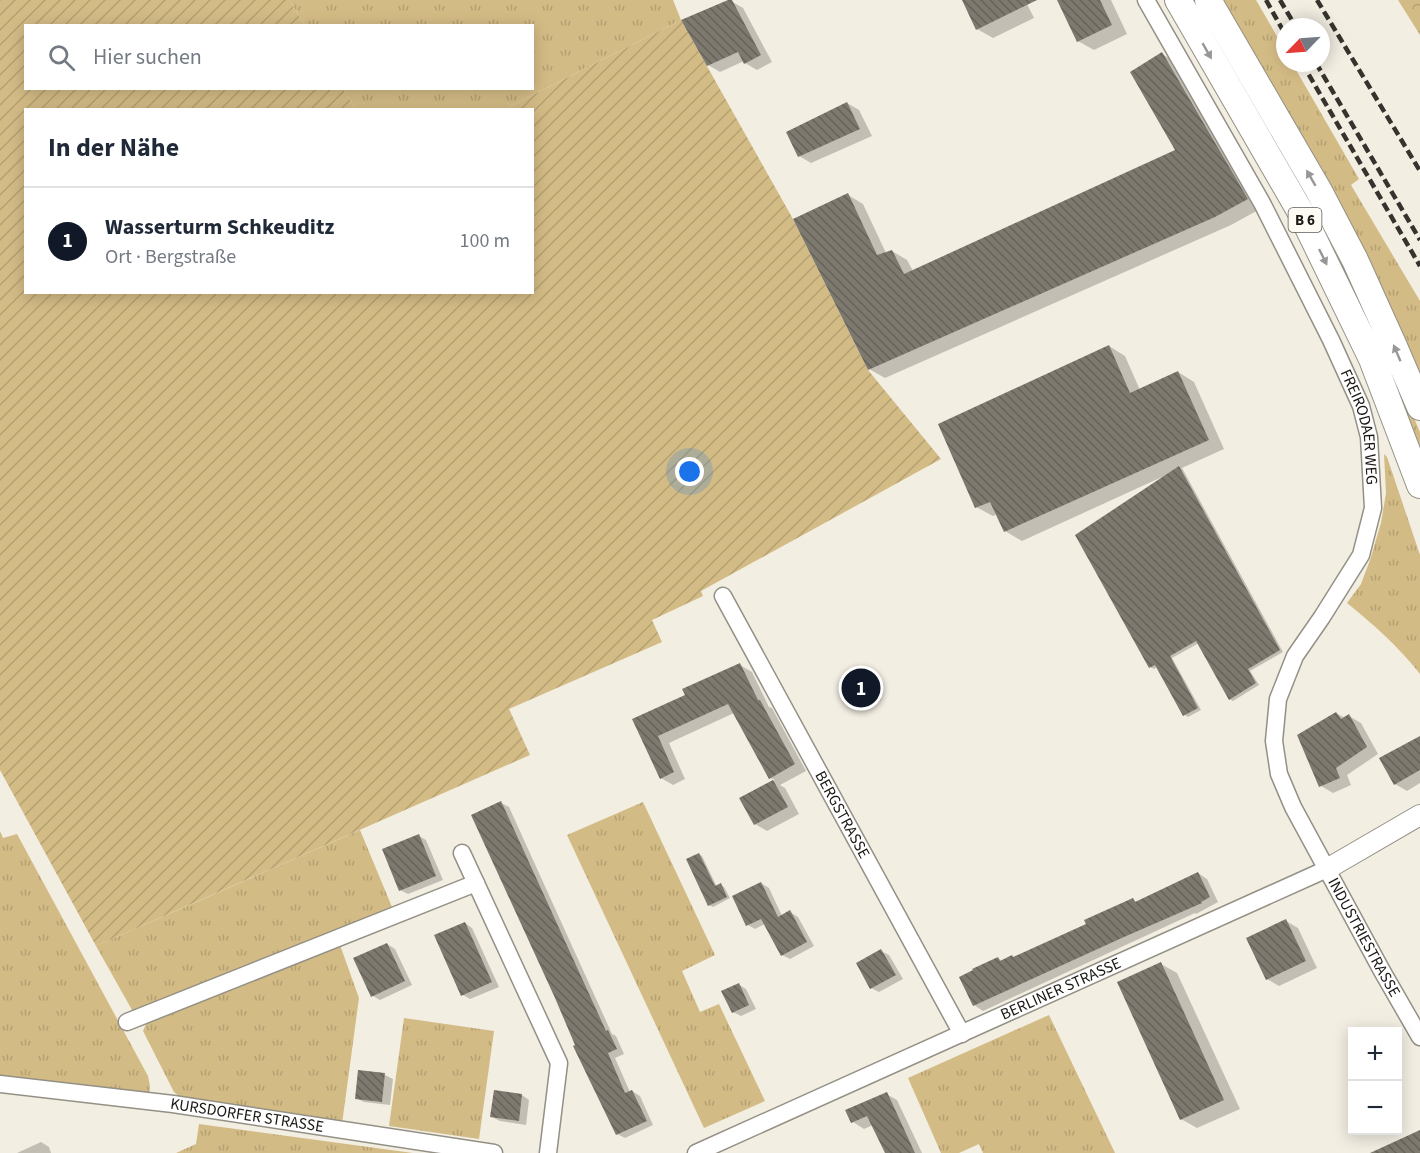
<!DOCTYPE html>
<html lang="de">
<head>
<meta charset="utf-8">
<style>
	body { margin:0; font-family:"Source Sans 3",sans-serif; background:#f2f2f3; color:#1f2937 }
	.controls { position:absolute; right:18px; bottom:18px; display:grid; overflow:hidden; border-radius:0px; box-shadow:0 3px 15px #0003 }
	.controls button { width:54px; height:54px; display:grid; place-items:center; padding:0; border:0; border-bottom:2px solid #e0e1e3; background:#fff; color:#1f2937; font:30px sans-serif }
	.compass { position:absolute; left:1276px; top:18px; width:54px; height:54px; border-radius:50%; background:#fff; box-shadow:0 3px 15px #0003; rotate:245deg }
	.you { position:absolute; left:690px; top:472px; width:21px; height:21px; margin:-15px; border:4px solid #fff; border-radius:50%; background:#1a73e8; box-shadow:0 0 0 9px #1a73e833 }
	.badge { display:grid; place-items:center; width:39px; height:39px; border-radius:50%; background:#111827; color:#fff; font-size:20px; font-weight:700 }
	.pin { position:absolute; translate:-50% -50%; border:3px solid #fff; box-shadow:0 2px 6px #0006 }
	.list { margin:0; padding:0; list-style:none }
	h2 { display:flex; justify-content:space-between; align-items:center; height:78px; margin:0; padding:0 24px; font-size:26px }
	h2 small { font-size:20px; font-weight:400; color:#747a83 }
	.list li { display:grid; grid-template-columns:39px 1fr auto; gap:18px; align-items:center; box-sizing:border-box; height:108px; padding:0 24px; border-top:2px solid #e0e1e3 }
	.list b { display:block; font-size:22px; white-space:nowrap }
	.list p { margin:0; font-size:20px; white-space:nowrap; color:#747a83 }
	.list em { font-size:20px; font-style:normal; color:#747a83 }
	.icon { flex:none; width:33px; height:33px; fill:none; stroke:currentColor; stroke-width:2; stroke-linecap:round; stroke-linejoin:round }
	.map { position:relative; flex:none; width:1420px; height:1153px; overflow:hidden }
	.search { position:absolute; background:#fff; box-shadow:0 3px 15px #0003; left:24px; top:24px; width:510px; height:66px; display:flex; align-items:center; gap:15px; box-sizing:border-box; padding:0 21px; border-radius:0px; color:#747a83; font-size:22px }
	.panel { position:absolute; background:#fff; box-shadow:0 3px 15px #0003; left:24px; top:108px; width:510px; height:186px; border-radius:0px }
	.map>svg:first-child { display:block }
</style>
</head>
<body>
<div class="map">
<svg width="1420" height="1153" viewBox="0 0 1420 1153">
	<defs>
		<pattern id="grass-tufts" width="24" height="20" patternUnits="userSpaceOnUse" patternTransform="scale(1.5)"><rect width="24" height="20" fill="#d3bb85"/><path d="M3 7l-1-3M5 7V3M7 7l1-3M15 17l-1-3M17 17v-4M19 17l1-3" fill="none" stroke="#b5a072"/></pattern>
		<pattern id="forest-crowns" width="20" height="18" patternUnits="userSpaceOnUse" patternTransform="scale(1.5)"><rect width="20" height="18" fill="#d3bb85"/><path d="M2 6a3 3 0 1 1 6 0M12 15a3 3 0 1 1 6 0" fill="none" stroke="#b5a072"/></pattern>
		<pattern id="garden-furrows" width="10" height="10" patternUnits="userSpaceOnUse" patternTransform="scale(1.5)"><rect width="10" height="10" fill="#d3bb85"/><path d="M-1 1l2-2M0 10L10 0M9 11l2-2" fill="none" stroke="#b5a072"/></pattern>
		<pattern id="building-back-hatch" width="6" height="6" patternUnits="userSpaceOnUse" patternTransform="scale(1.5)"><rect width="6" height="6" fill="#7e796f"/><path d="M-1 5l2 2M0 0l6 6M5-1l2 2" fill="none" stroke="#66625a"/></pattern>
	</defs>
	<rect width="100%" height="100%" fill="#f3eee2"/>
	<path fill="url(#grass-tufts)" d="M289 0H673L681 20 505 109H356L343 89 532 88V26L305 25Z
		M1191 0H1197L1308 194 1352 281 1387 356 1420 432V453Z
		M1220 0H1256L1285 50V63H1292L1359 179 1351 185 1420 301V383Z
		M1384 454 1387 457 1420 555V674C1399 647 1373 624 1347 603L1361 584 1370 560 1381 523 1386 493Z
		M643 802 715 955 682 971 700 1012 719 1004 765 1101 704 1128 567 835Z
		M360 830 392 907 140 1010H132L96 946Z
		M0 831 3 838 17 834 148 1076 150 1086 149 1099 0 1080Z
		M340 945 359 998 342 1124 185 1101 174 1092 143 1031 146 1024Z
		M1049 1015 1115 1153H983L979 1144 959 1153H941L908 1078Z
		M404 1018 494 1031 479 1139 389 1126Z
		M199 1124 413 1153H176L196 1144Z"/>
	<path fill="url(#forest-crowns)" d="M1398 0H1420V35Z"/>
	<path fill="url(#garden-furrows)" d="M0 0H289L305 25 26 26V88L343 89 356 109 26 110V292H532V110L505 109 681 20 793 219 868 370 941 459 701 591 703 596 652 620 662 642 509 709 530 755 96 946 0 770Z"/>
	<path fill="#0003" d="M964 0H1025L1034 18 993 38 977 29Z
		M1058 0H1111L1127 34 1094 50 1078 41Z
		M731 1 743 8 772 62 757 70 745 63 744 61 720 72 708 65Z
		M1162 54 1178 63 1262 208 1231 225 885 378 869 369 848 195 863 204 886 253 892 251 907 260 913 271 1178 150Z
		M847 103 859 110 872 136 811 163 799 156Z
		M1109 346 1125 356 1140 390 1178 372 1194 382 1224 449 1182 468 1283 652 1250 671 1259 685 1233 701 1230 699 1199 643 1172 658 1201 710 1188 717 1185 715 1158 666 1154 669 1150 667 1162 477 1022 541 1005 531 997 514 993 516 976 507Z
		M740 665 752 672 769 707 772 708 806 771 780 785 785 788 799 814 767 831 755 824 741 799 775 780 770 778 734 713 669 743 685 779 673 785 661 778 634 720 687 696Z
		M858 673H864L881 683 883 691 881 700 877 703 872 705 863 704 850 696 847 690V684L853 675Z
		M1336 713 1345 718 1349 716 1361 723 1378 754 1347 775 1351 785 1333 793 1321 786Z
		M1420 738V783L1407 791 1395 784Z
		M501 803 509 807 612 1034 616 1036 624 1054 615 1058 630 1092 632 1091 640 1096 653 1125 625 1138 617 1134 577 1045Z
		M419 836 426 840 443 880 408 894 400 890Z
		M699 854 702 856 717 887 721 885 724 887 730 898 713 907 709 905Z
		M1198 873 1207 879 1218 902 1196 914 1195 913 983 1011 974 1005 961 978 998 958 1002 961 1014 958 1088 925 1133 900 1137 902Z
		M761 883 769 888 782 916 790 912 798 917 814 946 790 959 782 955 765 924 755 929 748 925Z
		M1286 921 1298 928 1317 968 1279 986 1267 979Z
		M465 923 472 928 499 987 470 999 463 995Z
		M387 944 395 949 412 985 380 1000 373 996Z
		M881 951 889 955 903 979 879 992 871 988Z
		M1161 964 1177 973 1240 1109 1197 1128 1181 1119Z
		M738 984 746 989 756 1009 741 1016 733 1012Z
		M385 1075 393 1079 390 1105 364 1102 356 1098Z
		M886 1094 897 1100 922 1153H886L873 1125 864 1129 853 1122 847 1111Z
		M522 1095 529 1100 526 1125 500 1121 492 1117Z
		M41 1142 49 1147 51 1153H17Z"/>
	<path fill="url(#building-back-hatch)" d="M728 0H732L761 55 744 64 738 52 707 66 681 20Z
		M962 0H1037L976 30Z
		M1057 0H1100L1112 25 1077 42Z
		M1162 52 1248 199 1215 217 868 370 793 219 848 193 877 255 892 250 904 274 1175 150 1130 72Z
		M847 102 860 129 798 157 786 132Z
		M1109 345 1130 393 1178 371 1209 440 1004 532 990 502 975 508 938 424Z
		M1179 466 1280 650 1248 669 1256 683 1229 700 1196 641 1170 656 1198 708 1183 716 1155 665 1149 668 1075 535Z
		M740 663 758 700H760L795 764 769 779 728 704 658 736 674 772 660 779 632 719 685 695 682 689Z
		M846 687a15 15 0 1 1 30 0a15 15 0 1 1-30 0Z
		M1336 712 1341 719 1349 714 1367 747 1336 768 1340 778 1319 787 1297 735Z
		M1420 736V770L1394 785 1379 758Z
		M773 780 788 807 754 825 739 798Z
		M501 801 606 1031 608 1030 617 1049 608 1053 625 1093 632 1090 647 1121 616 1135 573 1046 575 1045 555 998 471 815Z
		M419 834 436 876 399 891 382 849Z
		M699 853 715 886 721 883 727 897 708 906 686 859Z
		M1198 872 1210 897 1201 902 1202 903 1124 937 973 1006 959 977 973 970 972 969 998 957 1000 961 1012 955 1013 957 1086 924 1084 920 1133 898 1135 902Z
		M761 882 778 917 790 910 807 942 781 956 761 919 746 926 732 896Z
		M1286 919 1306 961 1266 980 1246 938Z
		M465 922 492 982 461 996 434 935Z
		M387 943 405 981 371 997 353 958Z
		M881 949 896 975 870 989 856 963Z
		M1161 962 1224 1100 1180 1120 1117 982Z
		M739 983 749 1005 732 1013 721 991Z
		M358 1070 385 1073 382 1102 355 1099Z
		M494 1090 522 1094 519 1121 490 1117Z
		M887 1092 915 1153H885L867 1116 851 1123 845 1110Z
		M1420 1130V1153H1370Z"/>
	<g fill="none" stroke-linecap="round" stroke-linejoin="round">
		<g stroke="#949085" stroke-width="19">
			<g id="minor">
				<path id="s1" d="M1146 0 1262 203 1331 340 1361 406 1369 437 1373 508 1361 555 1322 617 1295 656 1278 699 1274 741 1279 774 1293 807 1382 971 1420 1037"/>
				<path id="s2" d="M723 596 962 1034"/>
				<path d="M462 853 559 1063 548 1153"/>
				<path d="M127 1022 476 883"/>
				<path id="s3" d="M0 1084 173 1104 494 1153"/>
				<path id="s4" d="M696 1153 1327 869"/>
			</g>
		</g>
		<g stroke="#949085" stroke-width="22">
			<path id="tertiary" d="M1327 869 1420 815"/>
		</g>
		<g stroke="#949085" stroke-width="28">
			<path id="primary" d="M1178 0 1300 211 1372 359 1420 485
				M1208 0 1319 191 1355 260 1393 344 1420 407"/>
		</g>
		<use href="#minor" stroke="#fff" stroke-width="16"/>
		<use href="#tertiary" stroke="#fff" stroke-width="20"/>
		<use href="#primary" stroke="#fff" stroke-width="26"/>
		<path stroke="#36332e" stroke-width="4.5" stroke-dasharray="9 4.5" stroke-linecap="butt" d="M1266 0 1285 34
			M1280 0 1296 27
			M1317 0 1420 171
			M1302 63 1420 266
			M1316 63 1420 240"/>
	</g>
	<defs><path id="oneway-solid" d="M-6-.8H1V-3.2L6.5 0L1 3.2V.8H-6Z" transform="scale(1.5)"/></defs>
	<g fill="#989795">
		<use href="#oneway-solid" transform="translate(1207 51) rotate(60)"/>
		<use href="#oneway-solid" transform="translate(1311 178) rotate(-120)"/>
		<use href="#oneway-solid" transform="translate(1323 257) rotate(64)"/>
		<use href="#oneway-solid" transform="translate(1397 353) rotate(-113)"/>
	</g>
	<g text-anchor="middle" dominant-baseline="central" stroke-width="4.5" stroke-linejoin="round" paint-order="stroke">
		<rect fill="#fefbf4" stroke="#5e5c57" stroke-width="1.5" x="1288.5" y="208" width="33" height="24" rx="4.5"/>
		<g font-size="15" font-weight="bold" fill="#1a1814">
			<text x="1305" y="220">B 6</text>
		</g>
		<g font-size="16" fill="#1a1814" stroke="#fefbf4">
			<text stroke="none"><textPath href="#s1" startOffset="480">FREIRODAER WEG</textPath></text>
			<text stroke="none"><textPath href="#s2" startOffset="249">BERGSTRASSE</textPath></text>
			<text stroke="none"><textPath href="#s1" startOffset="1038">INDUSTRIESTRASSE</textPath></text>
			<text stroke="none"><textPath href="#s4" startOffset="400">BERLINER STRASSE</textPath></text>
			<text stroke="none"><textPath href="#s3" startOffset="249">KURSDORFER STRASSE</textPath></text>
		</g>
	</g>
</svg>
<div class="controls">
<button>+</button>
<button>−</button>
</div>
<svg class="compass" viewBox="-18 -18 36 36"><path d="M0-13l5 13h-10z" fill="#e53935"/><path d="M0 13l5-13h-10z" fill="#747a83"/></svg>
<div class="you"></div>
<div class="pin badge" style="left:861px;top:688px">1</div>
<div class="search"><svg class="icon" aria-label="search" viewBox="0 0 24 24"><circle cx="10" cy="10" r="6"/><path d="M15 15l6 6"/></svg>Hier suchen</div>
<section class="panel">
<h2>In der Nähe<small></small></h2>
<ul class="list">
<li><span class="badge">1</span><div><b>Wasserturm Schkeuditz</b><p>Ort · Bergstraße</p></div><em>100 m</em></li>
</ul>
</section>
</div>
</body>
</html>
